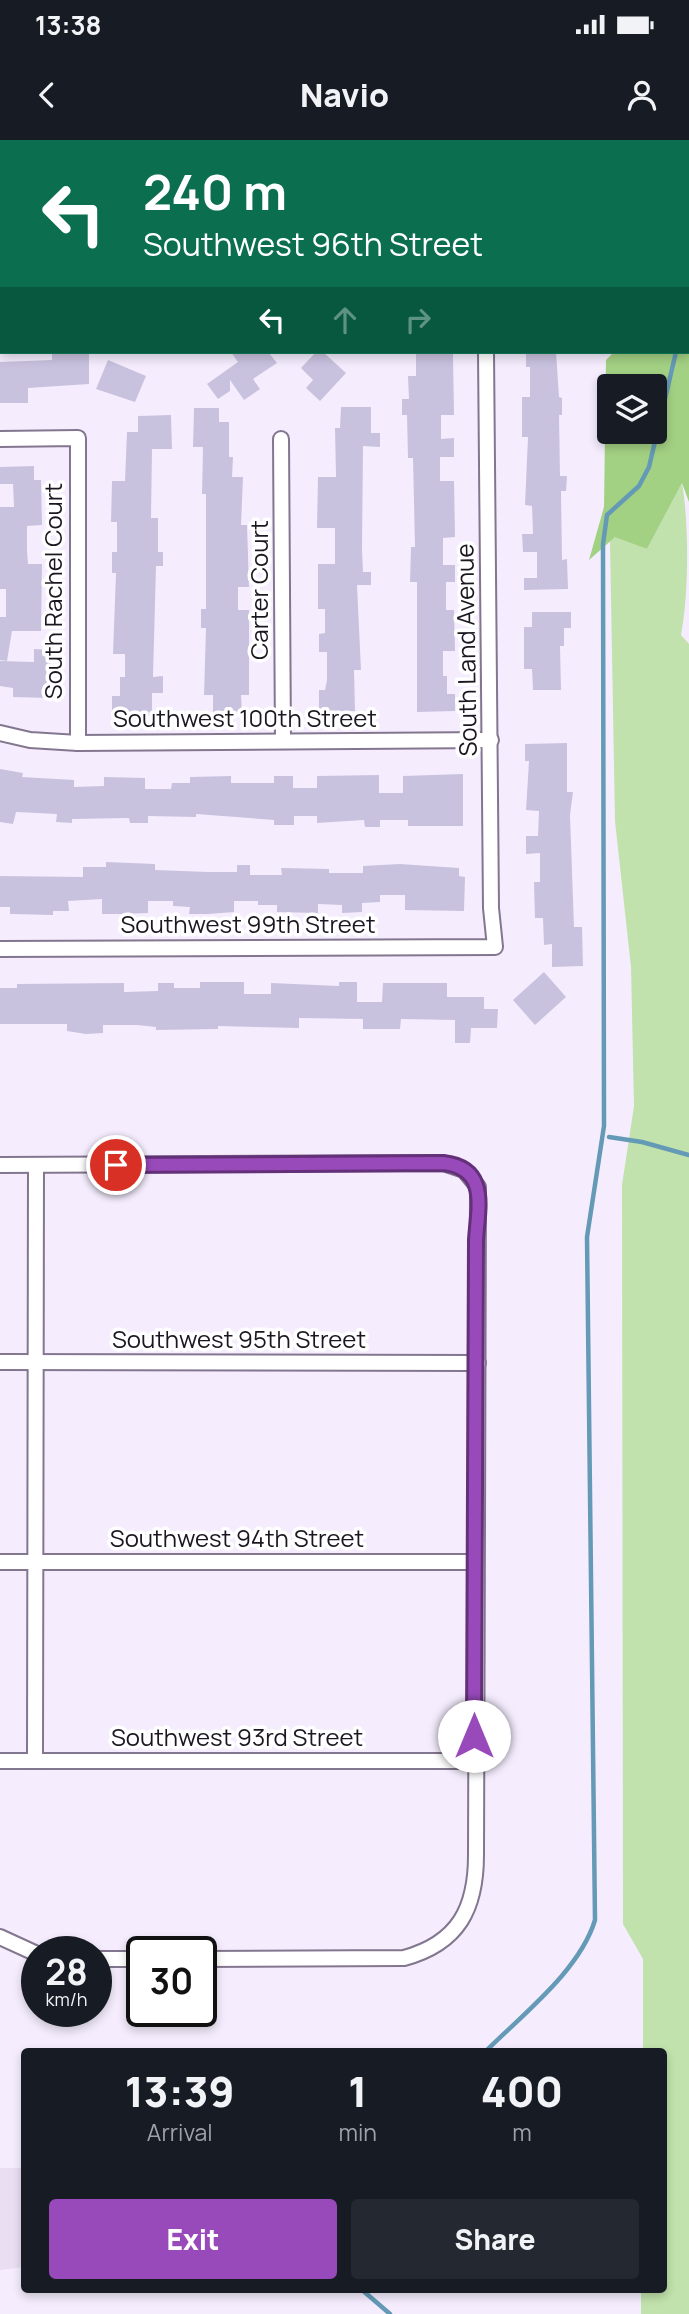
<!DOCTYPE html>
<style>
:root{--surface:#171b24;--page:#242831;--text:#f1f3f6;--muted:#9ea1a6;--accent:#994aba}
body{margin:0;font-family:Manrope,sans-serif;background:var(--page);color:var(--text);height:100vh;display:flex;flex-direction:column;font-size:26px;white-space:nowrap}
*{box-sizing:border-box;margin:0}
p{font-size:23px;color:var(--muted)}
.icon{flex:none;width:38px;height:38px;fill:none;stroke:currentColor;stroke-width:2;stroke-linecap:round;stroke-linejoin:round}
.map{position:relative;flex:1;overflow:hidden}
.side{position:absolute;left:21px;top:1908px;width:646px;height:245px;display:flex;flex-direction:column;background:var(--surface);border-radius:7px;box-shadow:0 4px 10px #0003}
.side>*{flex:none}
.banner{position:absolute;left:0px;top:0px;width:690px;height:214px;box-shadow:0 4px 10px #0003;background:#0b6e4f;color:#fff;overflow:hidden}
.controls{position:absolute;left:597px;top:234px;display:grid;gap:14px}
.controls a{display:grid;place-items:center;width:70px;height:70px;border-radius:7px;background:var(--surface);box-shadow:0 4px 10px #0003;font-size:35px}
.speed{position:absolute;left:21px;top:1796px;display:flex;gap:14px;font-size:35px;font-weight:700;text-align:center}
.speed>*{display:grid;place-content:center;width:91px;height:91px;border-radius:50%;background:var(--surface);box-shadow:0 4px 10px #0003;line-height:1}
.speed small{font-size:18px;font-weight:400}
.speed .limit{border:4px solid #111;border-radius:10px;background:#fff;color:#111}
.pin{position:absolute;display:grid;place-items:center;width:60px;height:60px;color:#fff;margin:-30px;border:4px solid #fff;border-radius:50%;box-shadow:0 2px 7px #0007}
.me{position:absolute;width:77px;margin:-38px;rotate:0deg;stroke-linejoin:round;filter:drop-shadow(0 0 5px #0008)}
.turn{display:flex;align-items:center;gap:24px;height:147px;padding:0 28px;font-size:32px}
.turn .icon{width:91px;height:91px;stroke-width:2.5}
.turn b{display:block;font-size:49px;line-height:60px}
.lanes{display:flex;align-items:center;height:66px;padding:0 28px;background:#0003;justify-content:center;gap:35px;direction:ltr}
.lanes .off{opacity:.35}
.eta{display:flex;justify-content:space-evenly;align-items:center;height:119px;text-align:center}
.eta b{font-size:42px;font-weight:800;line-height:49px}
.cta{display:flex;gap:14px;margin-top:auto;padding:14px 28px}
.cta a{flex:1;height:80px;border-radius:7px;background:var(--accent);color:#fff;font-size:28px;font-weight:800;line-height:80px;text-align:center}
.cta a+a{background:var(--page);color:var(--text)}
.status{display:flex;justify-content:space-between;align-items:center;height:49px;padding:0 35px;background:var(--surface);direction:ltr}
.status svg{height:19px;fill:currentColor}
header{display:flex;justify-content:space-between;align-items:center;height:91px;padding:0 28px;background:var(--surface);font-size:32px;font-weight:800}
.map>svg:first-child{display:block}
.medical{fill:#e9def2}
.green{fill:#c1e2ac}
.forest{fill:#a3d183;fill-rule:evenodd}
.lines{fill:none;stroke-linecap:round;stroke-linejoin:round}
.stream{stroke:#649ab6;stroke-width:4.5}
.building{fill:#c9c2df}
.minor-casing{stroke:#83768f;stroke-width:18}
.minor{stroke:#fff;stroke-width:14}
.route-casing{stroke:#633079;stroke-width:18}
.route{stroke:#994aba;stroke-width:12}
.labels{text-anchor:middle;stroke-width:7;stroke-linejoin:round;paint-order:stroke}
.street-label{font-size:24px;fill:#1b1620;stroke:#fff}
</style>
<div class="status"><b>13:38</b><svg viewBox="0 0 49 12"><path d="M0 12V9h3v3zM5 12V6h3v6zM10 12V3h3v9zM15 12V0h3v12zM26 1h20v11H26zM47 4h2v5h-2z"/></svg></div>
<header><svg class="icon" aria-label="back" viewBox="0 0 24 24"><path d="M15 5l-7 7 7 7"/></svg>Navio<svg class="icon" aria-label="person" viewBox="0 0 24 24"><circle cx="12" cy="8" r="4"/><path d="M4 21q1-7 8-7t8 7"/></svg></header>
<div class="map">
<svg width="689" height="2174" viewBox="0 0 689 2174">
<rect width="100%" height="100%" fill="#f5edfe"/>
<path class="medical" d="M0,2028h24v99l-24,3z"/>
<path class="green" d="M682,343c7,40 7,111 -1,152l8,9v1670h-48v-25h22v-238h-20v-92l-20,-35 -1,-739 12,-79 -3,-139 -16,-146 -5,-280 6,-5 31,13z"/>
<path class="forest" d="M689,79v283l-7,-19 -35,66 -32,-12 -26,23 15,-53 2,-147 8,-8h74zM609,247h45v45h-45z"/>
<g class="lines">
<g class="stream">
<path d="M688,159l1,-7"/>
<path d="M609,997l33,5 47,13"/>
<path d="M486,1911c37,-37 94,-81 109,-131l-8,-683 17,-111 -1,-582 4,-29 32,-29 10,-19 27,-115"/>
<path d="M361,2149l29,25"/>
</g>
</g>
<g class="building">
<path d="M52,212h37v32l-61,4v15h-28v-41l52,-2z"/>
<path d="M231,212h37l9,11 -24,16 7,10 -16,11 -14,-20v11l-12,8 -11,-15 31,-22z"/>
<path d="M316,212h7l23,21 -26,28 -14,-13 7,-8 -12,-12z"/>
<path d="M416,212l37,1 1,62h-13v24l13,-1v19h-14v24h14l1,56 -12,1v27h12v17h-9v28h8l1,41h-12v25h4v18h8v17l-38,1v-130h-7l1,-35h4l-2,-89h-5l-1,-43h-5v-16h7l-1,-23h8z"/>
<path d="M526,212h30l3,45 3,1v17h-3l1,61h7l-1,15h-5l1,69 5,-1 1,30 -44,1v-12h13v-26h-14l-1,-18h11l-1,-28 -7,-1 3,-68h-6v-40h8v-30h-4z"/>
<path d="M108,220l38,16 -11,26 -39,-13z"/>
<path d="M341,267h30v26h9v14l-17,-1 -1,103 1,23h8v13h-14l4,85h-7l1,41 -36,1v-22h6l2,-10v-28h-8v-18l6,-1v-24h-7v-45h17v-36h-18l1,-51h18l-1,-49h5z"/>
<path d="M194,268h25v14h10v35h4l-1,20h11l-2,48h6l2,62h-11v23h11v85h-8l1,19h-29v-19h-9l2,-67h-5v-19h5v-115h-4l1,-47h-10z"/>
<path d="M171,275l1,34h-20l-1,69h7v34h5v14h-7l-3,111 10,-1v17h-11v23h-40v-20h8v-19h5v-23h-12l3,-81h-4v-21h5v-30h-6l1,-41h13l2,-49h11v-16z"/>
<path d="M34,326v14h7l1,45 -15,1v24l1,14h14l-1,67h-29l-5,30 -7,-1v-43h6v-28h-6v-82h14l-1,-23h-13v-17z"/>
<path d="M532,472h39v16h-7v18h-4l1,44h-28l-1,-21h-8v-42h8z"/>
<path d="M34,509l17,1 -2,48 -36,-1v-9l-13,-2v-25l34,1z"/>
<path d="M567,603v49h6l-3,23 4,112h8l1,39 -31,1v-23l-8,1 -1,-27h-8l-1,-36h6v-29l-14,1v-18h12l1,-25 -13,-1 3,-49h-4v-17z"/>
<path d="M0,629l23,4 -1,4 52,3v7l30,-1v-9l41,1v11h26l1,-6h18v-6l41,-1v7h43v-7h19v12h24v-12l62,-1v18h24v-17l60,-2v52h-55v-6h-28v7h-15l-1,-7 -47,3v-7h-23v9h-20v-5l-78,-6v3l-48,-1v7h-18l-1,-5 -57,1v4l-16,-1 1,-8 -41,-2 -3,12 -13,-2z"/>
<path d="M106,722l49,2v6l53,2h29v-7h13v10h32l-1,-7 48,1v4h34v-7l37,-2 59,4v8l6,1 -1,34 -59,-1v-15h-25v7l-18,1v9l-20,1v-8l-24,-1v9l-41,-1v-7h-19v-4h-24v11l-26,2h-19l1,-7 -17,-1v-5h-25v12l-28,1h-18v-15l-34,2 1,10h-16v4l-43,-1v-7h-10v-31l83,1v-10h23z"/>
<path d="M544,832l22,25 -31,28 -22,-25z"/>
<path d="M200,842h44v12h27v-11l68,3v-4h18v20h25l1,-19h64v14h37v12h14l-1,19h-26l-1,15h-15v-23l-54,-1 -1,10h-37v-10l-64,-1v10l-81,-2v3l-62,1v-3l-19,-2h-34v8l-17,1 -19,-3v-7h-67v-36h17v-4l107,-1v9l34,-1v-8h16v5h26z"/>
</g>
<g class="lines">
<defs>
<g id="minor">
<path d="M170,0v2"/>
<path d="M0,93h2"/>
<path d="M0,299l78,-1v305"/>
<path d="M281,299l2,302"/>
<path d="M0,593l30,7 48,3 413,-3"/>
<path d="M0,809l495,-2 -4,-39 -5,-556"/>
<path d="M0,1025l443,-2 21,7 14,17 -2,668c0,53 -17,88 -72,103l-203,1"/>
<path d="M0,1222l478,1"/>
<path d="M0,1422h475"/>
<path d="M0,1621h474"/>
<path d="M35,1621l1,-596"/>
<path d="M0,1797l37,17"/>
<path d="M96,1819h46"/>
</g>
</defs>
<use href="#minor" class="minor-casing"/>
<use href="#minor" class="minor"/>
</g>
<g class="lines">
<defs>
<path id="route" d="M116,1025l327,-2c46,5 35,44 33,77l-2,496"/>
</defs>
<use href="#route" class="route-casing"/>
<use href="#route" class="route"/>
</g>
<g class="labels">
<g class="street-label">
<text transform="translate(260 450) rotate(-90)" y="8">Carter Court</text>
<text transform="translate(54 451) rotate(-90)" y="8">South Rachel Court</text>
<text transform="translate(467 510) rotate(-91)" y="8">South Land Avenue</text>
<text x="245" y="587">Southwest 100th Street</text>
<text x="248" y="793">Southwest 99th Street</text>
<text x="239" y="1208">Southwest 95th Street</text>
<text x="237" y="1407">Southwest 94th Street</text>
<text x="237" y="1606">Southwest 93rd Street</text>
</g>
</g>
</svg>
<div class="controls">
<a><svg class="icon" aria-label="layers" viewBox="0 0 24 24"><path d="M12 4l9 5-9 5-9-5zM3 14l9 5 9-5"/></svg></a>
</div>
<div class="speed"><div>28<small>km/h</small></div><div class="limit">30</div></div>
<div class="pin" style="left:116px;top:1025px;background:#d93025"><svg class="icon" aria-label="arrive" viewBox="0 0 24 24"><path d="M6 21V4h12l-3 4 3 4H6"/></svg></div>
<svg class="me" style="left:474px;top:1596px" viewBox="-20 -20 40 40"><circle r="19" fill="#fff"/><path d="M0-13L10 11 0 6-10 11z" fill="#994aba"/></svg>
<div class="banner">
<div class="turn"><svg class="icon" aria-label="left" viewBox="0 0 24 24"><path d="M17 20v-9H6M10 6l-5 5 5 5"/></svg><div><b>240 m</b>Southwest 96th Street</div></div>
<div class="lanes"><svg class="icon" aria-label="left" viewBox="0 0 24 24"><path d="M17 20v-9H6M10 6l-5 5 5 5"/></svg><svg class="icon off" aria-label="ahead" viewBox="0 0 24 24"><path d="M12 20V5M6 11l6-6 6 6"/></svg><svg class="icon off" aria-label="right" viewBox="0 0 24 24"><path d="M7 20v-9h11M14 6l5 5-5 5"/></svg></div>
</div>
<section class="side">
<div class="eta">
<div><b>13:39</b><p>Arrival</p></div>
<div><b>1</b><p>min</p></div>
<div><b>400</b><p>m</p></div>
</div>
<div class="cta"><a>Exit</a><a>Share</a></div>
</section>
</div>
